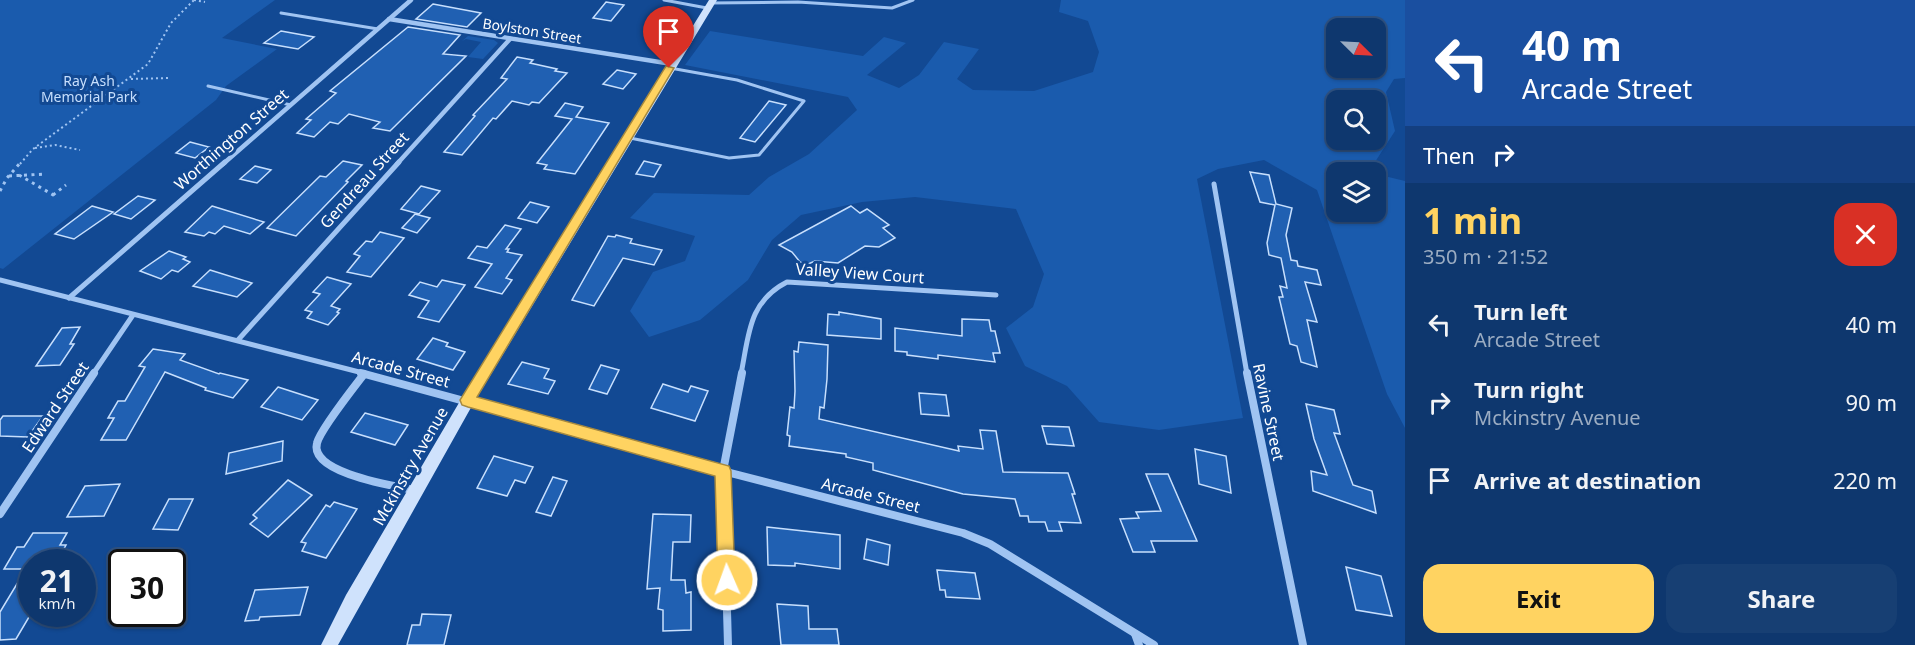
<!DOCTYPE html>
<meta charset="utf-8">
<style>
:root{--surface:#0e376e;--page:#173f73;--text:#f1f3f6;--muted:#9bacc2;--line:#2e5181;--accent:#ffd361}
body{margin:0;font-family:"Noto Sans",sans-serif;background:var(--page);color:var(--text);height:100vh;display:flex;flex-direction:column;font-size:22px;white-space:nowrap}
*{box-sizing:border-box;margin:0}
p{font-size:20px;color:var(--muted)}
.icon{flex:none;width:33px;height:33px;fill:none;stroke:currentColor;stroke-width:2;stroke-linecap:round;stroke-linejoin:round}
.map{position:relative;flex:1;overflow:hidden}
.drawer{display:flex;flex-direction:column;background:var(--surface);width:510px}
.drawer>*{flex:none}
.hud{background:#1a4fa0;color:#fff;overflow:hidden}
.needle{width:39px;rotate:114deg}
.tools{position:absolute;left:1326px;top:18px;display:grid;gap:12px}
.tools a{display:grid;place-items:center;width:60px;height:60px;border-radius:12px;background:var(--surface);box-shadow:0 2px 4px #0004,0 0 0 2px var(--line);font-size:30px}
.speed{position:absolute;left:18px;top:549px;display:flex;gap:12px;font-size:30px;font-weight:700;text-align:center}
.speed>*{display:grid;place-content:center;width:78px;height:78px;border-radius:50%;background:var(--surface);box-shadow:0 2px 4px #0004,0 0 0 2px var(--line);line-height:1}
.speed small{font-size:15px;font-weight:400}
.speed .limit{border:3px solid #111;border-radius:9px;background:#fff;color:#111}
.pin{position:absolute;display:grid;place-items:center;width:51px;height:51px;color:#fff;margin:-62px -26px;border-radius:50% 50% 50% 0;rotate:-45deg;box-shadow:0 0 6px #0007}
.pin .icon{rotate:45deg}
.me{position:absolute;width:66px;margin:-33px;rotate:358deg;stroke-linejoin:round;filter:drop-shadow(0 0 4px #0008)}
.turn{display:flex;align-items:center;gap:21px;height:126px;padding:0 18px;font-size:27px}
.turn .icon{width:78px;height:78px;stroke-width:2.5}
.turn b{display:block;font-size:42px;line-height:51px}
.then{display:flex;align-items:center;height:57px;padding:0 18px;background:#0003;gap:12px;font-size:22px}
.round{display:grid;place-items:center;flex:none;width:63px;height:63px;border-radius:18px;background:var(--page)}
.headline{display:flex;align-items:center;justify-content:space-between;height:102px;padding:0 18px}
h1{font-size:36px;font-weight:700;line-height:45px;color:var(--accent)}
.action{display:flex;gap:12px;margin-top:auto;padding:12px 18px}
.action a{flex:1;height:69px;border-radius:18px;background:var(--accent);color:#111;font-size:24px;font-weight:700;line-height:69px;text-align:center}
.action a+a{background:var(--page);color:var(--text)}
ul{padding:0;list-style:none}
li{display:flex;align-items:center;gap:18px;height:78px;padding:0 18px}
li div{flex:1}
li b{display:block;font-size:22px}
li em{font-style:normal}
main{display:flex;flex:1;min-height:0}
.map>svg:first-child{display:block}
.green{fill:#1a5bad;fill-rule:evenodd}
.building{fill:#2060b2;stroke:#c7dffd;stroke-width:1.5}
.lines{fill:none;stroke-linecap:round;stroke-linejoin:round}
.path-far1{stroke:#a0c4f2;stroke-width:2;stroke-dasharray:2 3;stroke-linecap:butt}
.path{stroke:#a0c4f2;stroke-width:3;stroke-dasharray:3 4.5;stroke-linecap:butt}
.lane{stroke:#a0c4f2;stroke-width:3}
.street-far2{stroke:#a0c4f2;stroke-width:4.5}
.street-far1{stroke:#a0c4f2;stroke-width:5}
.street{stroke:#a0c4f2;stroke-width:8}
.secondary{fill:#cfe2fc;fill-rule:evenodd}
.route{fill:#ffd361;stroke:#a6893f;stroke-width:1.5}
.labels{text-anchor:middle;stroke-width:6;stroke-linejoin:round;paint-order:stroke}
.far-street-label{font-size:14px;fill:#fff;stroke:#124993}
.far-park-label{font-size:14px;fill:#c7dffd;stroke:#124993}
.street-label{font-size:16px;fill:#fff;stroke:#124993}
</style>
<main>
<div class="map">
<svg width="1405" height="645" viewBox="0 0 1405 645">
<rect width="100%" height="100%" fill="#124993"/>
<g class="green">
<path d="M0,0h275l-53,38 55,11 -51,37 -10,14 -213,169 -3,-1z"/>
<path d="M1061,0h344v78l-11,1 -8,13 9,39 -20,31 -3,10h-36v40h40v-38l29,7v247l-18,-34 -70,-204 -53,-30 -46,9 -21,10 46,239 -84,12 -60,-8 -32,-36 -42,-20 -19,-38 27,-21 11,-33 -28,-65 -101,-12 -53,5 -61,13 -29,25 -24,40 -48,40 -51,17 -19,-26 23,-39 32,-11 10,-25 -65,-18 24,-25 95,2 20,-18 40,-23 48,-44 -9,-13 -163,-32 25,-34 153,25 21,-19 22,6 -39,32 32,13 20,-13 25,-33 35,7 -22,30 16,11 61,1 59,-19 6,-20 -11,-31 -29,-9zM1336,28h40v40h-40zM1336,100h40v40h-40z"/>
<path d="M468,36l26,4 4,3 -15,16 -15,-2 13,-15 -15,-3 -4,2z"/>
</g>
<g class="building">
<path d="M606,2l18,3 -13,16 -18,-3z"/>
<path d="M433,4l48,9 -14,14 -51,-8z"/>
<path d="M408,27l52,8 -17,19 23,2 -76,75 -17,-3 7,-6 -31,-8 -11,10 -8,-2 -16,15 -17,-4 14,-13 -5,-1 30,-26 -6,-2z"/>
<path d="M281,31l33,6 -16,12 -34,-6z"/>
<path d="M517,57l16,3 -3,3 27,6 -2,2 12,2 -28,30 -7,-1 -3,3 -17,-4 -16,18 -3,-1 -31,37 -18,-3 31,-36 -2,-1 34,-36 -6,-1z"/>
<path d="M617,70l19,4 -13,15 -20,-5z"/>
<path d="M769,101l17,4 -31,37 -15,-4z"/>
<path d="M565,103l18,4 -7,10 33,6 -34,51 -31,-5 3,-4 -10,-2 35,-44 -17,-3z"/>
<path d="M190,142l19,5 -14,11 -19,-5z"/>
<path d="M343,161l19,4 -16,16 2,1 -52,54 -29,-8 53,-52 6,1z"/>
<path d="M644,161l17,4 -7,12 -18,-3z"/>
<path d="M255,166l16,4 -14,13 -17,-4z"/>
<path d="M1250,172l19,3 7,29 16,4 -6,27 5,25 6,1 1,5 19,4 4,15 -16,-3 12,40 -10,-2 10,47 -16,-5 -4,-16 -7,-2 -11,-47h4l-3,-11 7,2 -6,-30 -12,-3 -2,-12 8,-38 -15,-3z"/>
<path d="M421,186l19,5 -21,23 -18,-5z"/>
<path d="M138,196l17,4 -24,19 -17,-5z"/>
<path d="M530,202l19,5 -12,16 -19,-5z"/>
<path d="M92,206l21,6 -39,27 -19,-5z"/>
<path d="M212,206l52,16 -14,12 -26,-8 -9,8 -6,-2 -5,4 -19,-4z"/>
<path d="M851,206l9,7 7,-4 22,16 -6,3 12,10 -16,9 -14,-1 -27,17 -23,-2 -9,4 -6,-3 -8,-10 -13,-7z"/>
<path d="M415,214l15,4 -13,15 -15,-5z"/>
<path d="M505,225l16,4 -15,20h3l-2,3 15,3 -16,23 6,2 -10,14 -27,-7 17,-23 -24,-6 9,-12 10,2z"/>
<path d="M380,232l24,6 -33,39 -24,-5 13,-16 -6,-2 12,-13 6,1z"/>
<path d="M616,235l16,4 -2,4 32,7 -8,15 -31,-7 -29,48 -22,-6 36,-64 7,1z"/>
<path d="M169,251l17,6 -3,2 7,3 -12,10 -6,-2 -11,9 -21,-8z"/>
<path d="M210,270l42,13 -15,14 -44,-11z"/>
<path d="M327,277l24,7 -20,22 9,3 -3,3 2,1 -11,12 -21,-7 5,-6 -7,-2 15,-16 -7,-2z"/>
<path d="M442,280l23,5 -26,37 -21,-5 11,-16 -20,-6 11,-13 17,5z"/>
<path d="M839,312l42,7v20l-54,-4 1,-21 11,1z"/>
<path d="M962,319l27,1 2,11h4l5,22h-7l2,9 -57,-7v4l-31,-4v-3l-12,-1v-23l67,8z"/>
<path d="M80,327l-10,17h4l-14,21 -24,1 26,-38z"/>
<path d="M433,338l15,5 -2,3 19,6 -12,18 -36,-11z"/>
<path d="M799,342l29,3 -1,34 -3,29 -4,-1 -1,12 140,32 -1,-5 25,3 -3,-19 16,1 7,41 65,1 7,21h-3l9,29 -22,-1 3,9h-14l-3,-9h-16l-1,-6h-8l-5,-17 -52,-5 -90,-24v-7l-27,-6v-3l-57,-8 1,-10 -3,-1 3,-28 4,1 1,-17 -1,-40 4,1z"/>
<path d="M153,349l32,5 -5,6 39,14 1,-1 28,7 -15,18 -28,-8 1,-2 -41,-16 -39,68h-25l13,-22h-6l10,-17h7l20,-34 -6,-1z"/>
<path d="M522,362l27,7 -5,9 11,3 -7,13 -40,-10z"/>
<path d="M601,365l18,5 -12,24 -18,-5z"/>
<path d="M663,384l25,8 3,-6 17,5 -13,30 -44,-13z"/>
<path d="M278,387l40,13 -16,20 -41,-13z"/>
<path d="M919,393l27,2 3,21 -28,-2z"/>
<path d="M1306,404l28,6 6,24 -6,-1 19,52 19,6 4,22 -63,-22 -2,-20 16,4 -13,-36z"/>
<path d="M365,413l43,12 -13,20 -44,-13z"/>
<path d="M3,416h40l-15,21 -28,-1v-16z"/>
<path d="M1042,426l27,1 5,19 -27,-2z"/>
<path d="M283,441l-1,20 -56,13 3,-21z"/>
<path d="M1195,449l31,7 5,37 -32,-9z"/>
<path d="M494,456l39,11 -8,16 -10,-3 -8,16 -30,-8z"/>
<path d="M1146,474h22l29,67h-46l4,11h-22l-13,-33 19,-1 -3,-6 25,-1z"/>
<path d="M553,477l14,4 -16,35 -15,-4z"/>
<path d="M288,480l24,15 -44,42 -18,-13 7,-6 -4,-3z"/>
<path d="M120,484l-16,32 -37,1 18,-31z"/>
<path d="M169,499h24l-15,31 -25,-1z"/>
<path d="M334,502l23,7 -31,49 -24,-7 4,-8 -5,-1 25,-37 4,2z"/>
<path d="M653,514l38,1 -1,27h-17l-2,38h14l1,13 5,-1v38l-28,1v-21l-5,-1 2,-21 -13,1z"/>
<path d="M767,527l73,8v34l-45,-6v3l-27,-1z"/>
<path d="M33,533h34l-7,12h6l-9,16h-25v51l-16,27 -16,1v-28l26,-43h-22l13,-22h7z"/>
<path d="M867,539l23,6 -2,20 -24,-6z"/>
<path d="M1346,567l35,9 11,40 -36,-6z"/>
<path d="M937,570l38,3 5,26 -34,-2 -1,-7h-5z"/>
<path d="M308,587l-8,28 -40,2 -1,3 -14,1 10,-31z"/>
<path d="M777,604l31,2 1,23h28l2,16h-58z"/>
<path d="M422,614l29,1 -7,30h-37l5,-20h8z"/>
</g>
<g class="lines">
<g class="path-far1">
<path d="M194,0l11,2"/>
<path d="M131,79l39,-1"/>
<path d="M35,148l20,-3 25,5"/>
<path d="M20,164l13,-15 115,-85 23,-41 23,-23"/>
</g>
<g class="path">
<path d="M19,175l36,21"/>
<path d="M9,176l37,-2"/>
<path d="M0,191l7,-13 14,-16"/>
<path d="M53,195l13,-10"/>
</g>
<g class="lane">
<path d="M664,0l43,8"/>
<path d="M710,3l88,-1 94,6 21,-8"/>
<path d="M281,13l97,16"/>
<path d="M208,86l83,19"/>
<path d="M630,138l99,20 30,-3 45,-54 -67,-21 -67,-12"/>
</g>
<g class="street-far2">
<path d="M389,19l283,45"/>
<path d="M223,164l188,-164"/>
<path d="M397,164l113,-125"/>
</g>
<g class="street-far1">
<path d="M1214,184l33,190"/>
<path d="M0,280l367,94"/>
<path d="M69,298l156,-136"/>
<path d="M238,340l161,-178"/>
<path d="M93,374l40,-59"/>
<path d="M741,374c8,-39 7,-72 46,-92l209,13"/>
</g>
<g class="street">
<path d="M361,373l350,95 252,65 27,11 164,101"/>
<path d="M1247,373l56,272"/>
<path d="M364,374c-10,13 -44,56 -47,69 -8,30 77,43 97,47"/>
<path d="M0,514l94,-141"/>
<path d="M1135,634l4,11"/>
<path d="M728,645l-5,-174 19,-98"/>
</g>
<path class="secondary" d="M709,0h8l-244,404 -135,241h-17l25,-50 117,-199z"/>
</g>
<path class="route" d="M666,66l8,2 -197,329 252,69 2,5 4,109 -2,6 -6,2 -7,-2 -2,-6 -3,-104 -247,-69 -6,-2 -2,-5z"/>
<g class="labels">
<g class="far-street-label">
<text transform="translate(532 31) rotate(9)" y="5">Boylston Street</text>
</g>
<g class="far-park-label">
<text x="89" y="86">Ray Ash<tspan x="89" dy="16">Memorial Park</tspan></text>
</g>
<g class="street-label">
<text transform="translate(231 139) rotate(-41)" y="6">Worthington Street</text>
<text transform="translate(364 180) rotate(-48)" y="6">Gendreau Street</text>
<text transform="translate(860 273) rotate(4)" y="6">Valley View Court</text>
<text transform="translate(401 369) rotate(15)" y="6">Arcade Street</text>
<text transform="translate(55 407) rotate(-56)" y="6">Edward Street</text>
<text transform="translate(1269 412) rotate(78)" y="6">Ravine Street</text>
<text transform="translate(410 466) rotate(-60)" y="6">Mckinstry Avenue</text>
<text transform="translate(871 495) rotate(14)" y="6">Arcade Street</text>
</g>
</g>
</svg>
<div class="tools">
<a><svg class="needle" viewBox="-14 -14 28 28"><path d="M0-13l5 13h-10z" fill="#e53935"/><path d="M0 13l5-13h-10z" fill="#9bacc2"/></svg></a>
<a><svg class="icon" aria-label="search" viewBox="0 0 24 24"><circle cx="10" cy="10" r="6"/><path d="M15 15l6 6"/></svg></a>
<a><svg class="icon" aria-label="layers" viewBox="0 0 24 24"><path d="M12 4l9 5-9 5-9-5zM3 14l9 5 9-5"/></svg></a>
</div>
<div class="speed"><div>21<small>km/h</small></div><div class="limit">30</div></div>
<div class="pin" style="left:669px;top:68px;background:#d93025"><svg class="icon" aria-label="arrive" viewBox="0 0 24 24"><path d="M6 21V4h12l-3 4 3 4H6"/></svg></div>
<svg class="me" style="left:727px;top:580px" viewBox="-20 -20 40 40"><circle r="17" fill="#ffd361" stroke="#fff" stroke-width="3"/><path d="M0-11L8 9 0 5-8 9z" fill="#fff"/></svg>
</div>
<section class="drawer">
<div class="hud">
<div class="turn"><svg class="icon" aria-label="left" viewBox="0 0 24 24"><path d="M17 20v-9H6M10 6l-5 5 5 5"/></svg><div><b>40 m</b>Arcade Street</div></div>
<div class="then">Then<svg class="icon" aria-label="right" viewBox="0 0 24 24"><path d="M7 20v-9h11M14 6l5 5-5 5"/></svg></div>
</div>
<div class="headline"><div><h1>1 min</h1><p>350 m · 21:52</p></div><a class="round" style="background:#d93025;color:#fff"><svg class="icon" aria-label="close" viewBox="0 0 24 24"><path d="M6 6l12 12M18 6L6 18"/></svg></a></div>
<ul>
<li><svg class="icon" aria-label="left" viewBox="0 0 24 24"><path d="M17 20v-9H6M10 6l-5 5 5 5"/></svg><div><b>Turn left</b><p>Arcade Street</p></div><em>40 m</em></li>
<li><svg class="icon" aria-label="right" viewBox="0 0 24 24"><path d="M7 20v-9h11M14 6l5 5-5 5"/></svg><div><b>Turn right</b><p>Mckinstry Avenue</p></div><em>90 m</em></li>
<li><svg class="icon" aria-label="arrive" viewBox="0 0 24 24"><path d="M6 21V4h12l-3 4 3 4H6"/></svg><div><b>Arrive at destination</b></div><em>220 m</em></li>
</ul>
<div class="action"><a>Exit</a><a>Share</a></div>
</section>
</main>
